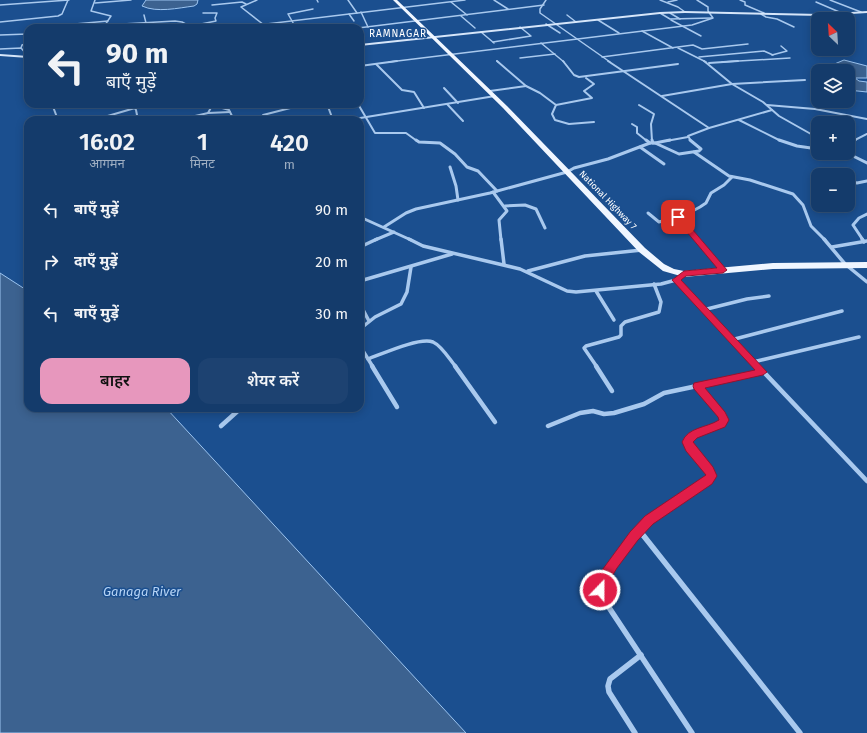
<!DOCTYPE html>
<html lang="hi">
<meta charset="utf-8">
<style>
:root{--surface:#143b6b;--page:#1d4271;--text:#f1f3f6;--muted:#9dadc1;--line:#33557e;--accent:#e797bd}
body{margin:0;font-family:"Fira Sans","Noto Sans Devanagari",sans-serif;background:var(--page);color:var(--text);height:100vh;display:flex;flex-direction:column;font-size:15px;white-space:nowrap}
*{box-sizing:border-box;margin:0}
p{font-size:13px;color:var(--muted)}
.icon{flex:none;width:22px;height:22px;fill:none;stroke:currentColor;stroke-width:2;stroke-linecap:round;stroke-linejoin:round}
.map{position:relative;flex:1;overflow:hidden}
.drawer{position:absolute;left:24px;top:116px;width:340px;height:296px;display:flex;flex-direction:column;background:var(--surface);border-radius:12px;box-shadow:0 2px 10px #0003,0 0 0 1px var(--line)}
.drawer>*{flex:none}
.top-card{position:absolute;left:24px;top:24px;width:340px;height:84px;border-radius:12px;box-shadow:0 2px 10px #0003,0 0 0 1px var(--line);background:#143b6b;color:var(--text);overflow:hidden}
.needle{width:26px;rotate:335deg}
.buttons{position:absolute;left:811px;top:12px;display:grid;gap:8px}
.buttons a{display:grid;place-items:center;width:44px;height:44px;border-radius:8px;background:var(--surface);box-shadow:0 2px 10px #0003,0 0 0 1px var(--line);font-size:20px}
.pin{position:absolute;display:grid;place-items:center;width:34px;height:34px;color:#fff;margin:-17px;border-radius:8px;box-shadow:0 2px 6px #0006}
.me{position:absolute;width:44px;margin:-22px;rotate:22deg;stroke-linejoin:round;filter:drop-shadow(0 0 3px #0008)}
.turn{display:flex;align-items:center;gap:14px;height:84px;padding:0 16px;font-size:18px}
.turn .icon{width:52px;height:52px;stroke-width:2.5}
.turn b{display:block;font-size:28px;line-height:34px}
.eta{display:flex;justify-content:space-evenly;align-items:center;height:68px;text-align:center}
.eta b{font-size:24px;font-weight:600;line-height:28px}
.cta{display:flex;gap:8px;margin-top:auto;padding:8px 16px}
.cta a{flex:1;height:46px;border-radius:12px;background:var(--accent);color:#111;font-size:16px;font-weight:600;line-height:46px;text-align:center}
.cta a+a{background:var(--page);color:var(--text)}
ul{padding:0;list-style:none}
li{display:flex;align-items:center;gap:12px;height:52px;padding:0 16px}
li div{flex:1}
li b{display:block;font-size:15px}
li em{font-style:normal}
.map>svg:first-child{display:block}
.water{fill:#3c6290;stroke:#9cc4f0}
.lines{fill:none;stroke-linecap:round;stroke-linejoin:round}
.minor-far5{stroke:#a9c9ee;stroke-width:1.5}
.minor-far4{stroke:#a9c9ee;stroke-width:2}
.minor-far3{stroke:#a9c9ee;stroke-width:3}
.minor-far2{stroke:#a9c9ee;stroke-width:3.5}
.minor-far1{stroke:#a9c9ee;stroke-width:4.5}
.minor{stroke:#a9c9ee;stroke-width:5.5}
.secondary{fill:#d6e6fa;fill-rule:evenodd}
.primary{fill:#f0f6ff;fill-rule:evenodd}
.route{fill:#e11d48;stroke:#92132f}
.labels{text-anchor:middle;stroke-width:3;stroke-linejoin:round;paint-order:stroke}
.far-street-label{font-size:9px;fill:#fff;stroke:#1b4f8f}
.far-quarter-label{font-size:10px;letter-spacing:1px;fill:#fff;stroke:#1b4f8f}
.near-water-label{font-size:13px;font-style:italic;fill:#b5d3f5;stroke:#1b4f8f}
</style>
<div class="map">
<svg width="867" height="733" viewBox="0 0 867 733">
<rect width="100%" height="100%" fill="#1b4f8f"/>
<g class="water">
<path d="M146,0h52l-1,4 -3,2c-16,2 -37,7 -52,0z"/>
<path d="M844,60l23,6v12h-12l4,3 8,1v10l-19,-2v-19l-28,-1v-4l12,-1z"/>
<path d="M0,273l28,18v117h138l300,325h-466z"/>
</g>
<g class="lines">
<g class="minor-far5">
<path d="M95,0l-4,11 20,5 -8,12"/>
<path d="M257,0l-16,7 23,18"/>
<path d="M317,0l1,2"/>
<path d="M348,0l9,13"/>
<path d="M494,0l14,9"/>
<path d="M546,0l-6,9v4l70,49"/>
<path d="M660,0l18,7 7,5"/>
<path d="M740,0l5,2v3l19,8"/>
<path d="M830,0l31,12"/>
<path d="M451,2l16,13"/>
<path d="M668,2l9,-2"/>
<path d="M816,2l28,12"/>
<path d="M95,3l36,-3"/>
<path d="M0,5l69,-5"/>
<path d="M212,5l30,-3 4,2"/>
<path d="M361,12l7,15"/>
<path d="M660,13l10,6 42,-1"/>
<path d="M670,13l10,6"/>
<path d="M349,14l5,7"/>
<path d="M761,14l5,3 11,2 17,8"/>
<path d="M144,15l2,8"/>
<path d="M567,15l9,7"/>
<path d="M461,16l14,12"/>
<path d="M598,20l21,13"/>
<path d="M671,20l30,16"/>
<path d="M0,22l58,-6 4,-2 6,-14"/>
<path d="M546,24l14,9"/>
<path d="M64,25l44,-4"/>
<path d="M105,25l70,-4 7,1 11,6"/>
<path d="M191,26l25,-5 -1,-3 2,-5h-14"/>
<path d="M39,28l23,-3h2l1,3"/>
<path d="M234,28l231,-28"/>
<path d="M296,28l-8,-14 25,-5"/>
<path d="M358,28l186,-23"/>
<path d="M642,31l31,17"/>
<path d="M481,32l13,11"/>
<path d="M0,35l28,-1"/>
<path d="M493,42l38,-6 -11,-9"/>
<path d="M541,43l23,19"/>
<path d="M21,48l1,-3 6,-2"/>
<path d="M678,48l28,14"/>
<path d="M0,49l21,-1 7,8"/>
<path d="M772,55l15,-4 -6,-5"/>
<path d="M602,57l91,-12 9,4 46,-5"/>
<path d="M699,57l65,-6 9,4"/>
<path d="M520,58l35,-4"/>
<path d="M497,61l1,1"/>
<path d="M389,62l303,-37 21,-7 -5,-7v-4l-11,-7"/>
<path d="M722,62l68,-4"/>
</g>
<g class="minor-far4">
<path d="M497,61l29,25 14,7 16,12 -4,9 3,6 14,4 25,-2"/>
<path d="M563,61l11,14 5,2 99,-13"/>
<path d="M608,61l101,67"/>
<path d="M704,61l28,23 31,18 16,14 39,22"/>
<path d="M709,63l29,-2"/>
<path d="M376,64l26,26 12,2 10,16"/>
<path d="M360,66l37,-5"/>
<path d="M444,88l14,15"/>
<path d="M490,91l36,-5"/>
<path d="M662,96l70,-12 73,-4"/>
<path d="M52,104l6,16"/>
<path d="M132,104l4,6 2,10"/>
<path d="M327,104l6,16"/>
<path d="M358,104l17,29h31l11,8"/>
<path d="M447,104l16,17"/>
<path d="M212,105l17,5 5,10"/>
<path d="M556,105l36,-7 -8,-7 10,-7 -8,-6"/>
<path d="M639,105l15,9 -3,10 1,17"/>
<path d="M767,105l48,4 52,10"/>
<path d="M208,113l22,-1"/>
<path d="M94,120l41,-12"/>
<path d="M178,120l30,-7 5,-9"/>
<path d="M266,120l-3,-5 43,-11"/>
<path d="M348,120l147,-24"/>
<path d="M739,120l42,21"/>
<path d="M632,124l5,3v6l10,8"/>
<path d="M666,141l22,-4"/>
<path d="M691,141l-3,-5 21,-8 63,-18"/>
<path d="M853,141l14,-7"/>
</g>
<g class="minor-far3">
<path d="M416,140l3,2 21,1 15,11 12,13 11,4 19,20"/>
<path d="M646,140l4,3"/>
<path d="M652,140l1,3"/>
<path d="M779,140l18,6 21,3"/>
<path d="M655,143l15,-3"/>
<path d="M848,145l7,-5"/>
<path d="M640,147l24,17"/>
<path d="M694,152l35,24 21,4 43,14 10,11 8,21 14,14"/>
<path d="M847,153l20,10"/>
<path d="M450,167l6,19 2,14"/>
<path d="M820,174l4,1"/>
<path d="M848,181l9,2 10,-2"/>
<path d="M493,192l14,19 -8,9 2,20"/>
<path d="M505,206l20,-1 11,4 9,19"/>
<path d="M648,213l11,9 28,-8 13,-7 6,-4 5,-10 13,-8 8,-8"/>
<path d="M360,217l51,23"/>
<path d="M678,217l20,23"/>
<path d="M384,227l22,-14 10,-4 74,-16 77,-21 7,-4 34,-9 42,-16h5l24,11 20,-3 2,-2 -11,-9"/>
<path d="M375,240l19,-8"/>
<path d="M863,240l-10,-15 6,-7 8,-4"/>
</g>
<g class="minor-far2">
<path d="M409,239l14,7 97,23 47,22 9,1 85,-8 15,-4 8,-6"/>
<path d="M501,239l3,25"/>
<path d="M697,239l26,31"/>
<path d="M824,239l21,25 22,18"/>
<path d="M862,239l2,3"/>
<path d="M360,247l17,-8"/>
<path d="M832,247l35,-6"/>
<path d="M528,271l57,-15 57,-6"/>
<path d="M676,280l83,87"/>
<path d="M360,281l92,-27"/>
<path d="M596,291l18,29"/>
<path d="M360,304l9,17"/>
<path d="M703,310l44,-11 22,-3"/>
<path d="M360,329l15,-12 26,-13 6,-12 4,-25"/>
<path d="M731,340l111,-29"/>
<path d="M360,346l13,21"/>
<path d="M368,359c14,-5 51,-22 65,-17 9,4 17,18 23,25"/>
<path d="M753,362l106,-25"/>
<path d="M597,367l-13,-19 2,-2 33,-9 2,-2v-9l4,-4 34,-10 2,-10 -7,-18"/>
</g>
<g class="minor-far1">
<path d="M372,366l25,41"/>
<path d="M455,366l40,56"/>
<path d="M596,366l16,25"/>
<path d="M758,366l109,115"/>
<path d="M221,426l20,-18"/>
<path d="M548,426l32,-13 13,-2 11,3 10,-1 30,-9 20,-11 99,-21"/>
<path d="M641,528l21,-18 46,-29 3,-5 -5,-9 -19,-25 2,-4 8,-5 25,-9 2,-4 -2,-5 -25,-29"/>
</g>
<g class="minor">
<path d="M641,527c-12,14 -36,39 -40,57 -1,5 0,9 1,13l90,136"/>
<path d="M639,530l161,203"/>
<path d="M635,733l-26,-41 -1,-6 2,-7 31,-24"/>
</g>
<g class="secondary">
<path d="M685,11l135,3 47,-3v2l-47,3 -135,-3 -25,1 -300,32v-2l300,-32z"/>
<path d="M0,54l28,2v2l-28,-2z"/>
</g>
<path class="primary" d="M393,0h4l110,106 138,142 19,16 10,5 10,2 89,-8 94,-1v6l-94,1 -89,8 -21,-6 -24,-19 -136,-144z"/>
</g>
<path class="route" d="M678,215l3,1 46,54 -4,3 -37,3 -5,4 86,92 -4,3 -58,13 20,24 4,8 -4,7 -28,11 -4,4 20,25 4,9 -5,8 -59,40 -15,16 -21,28 -9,15 -3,12 -5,1 -4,-1 -2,-5 3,-13 33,-45 15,-16 61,-41 -20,-24 -4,-9c6,-15 24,-14 37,-22l-1,-3 -24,-28 -1,-3 1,-3 61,-13 -83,-90 12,-9 33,-3 -41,-49v-3z"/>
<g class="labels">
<g class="far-street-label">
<text transform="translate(608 200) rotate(46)" y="3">National Highway 7</text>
</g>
<g class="far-quarter-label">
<text x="398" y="37">RAMNAGAR</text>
</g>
<g class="near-water-label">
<text x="142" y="596">Ganaga River</text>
</g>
</g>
</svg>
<div class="buttons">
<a><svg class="needle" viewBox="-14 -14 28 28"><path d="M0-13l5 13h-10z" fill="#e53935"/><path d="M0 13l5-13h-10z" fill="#9dadc1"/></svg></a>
<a><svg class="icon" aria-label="layers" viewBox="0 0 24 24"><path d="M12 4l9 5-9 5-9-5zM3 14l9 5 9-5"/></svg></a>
<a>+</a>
<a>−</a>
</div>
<div class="pin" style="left:678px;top:217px;background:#d93025"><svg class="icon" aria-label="arrive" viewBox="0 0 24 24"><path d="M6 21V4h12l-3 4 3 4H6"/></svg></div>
<svg class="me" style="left:600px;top:590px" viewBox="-20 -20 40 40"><circle r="17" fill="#e11d48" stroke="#fff" stroke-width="3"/><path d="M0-11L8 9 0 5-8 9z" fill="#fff"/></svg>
<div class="top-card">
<div class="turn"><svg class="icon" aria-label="left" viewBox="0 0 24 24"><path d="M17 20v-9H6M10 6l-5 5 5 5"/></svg><div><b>90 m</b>बाएँ मुड़ें</div></div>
</div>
<section class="drawer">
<div class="eta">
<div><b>16:02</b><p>आगमन</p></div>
<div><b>1</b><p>मिनट</p></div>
<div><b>420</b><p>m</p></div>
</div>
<ul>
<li><svg class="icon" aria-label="left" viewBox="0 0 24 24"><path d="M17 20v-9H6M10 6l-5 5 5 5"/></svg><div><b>बाएँ मुड़ें</b></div><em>90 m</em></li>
<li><svg class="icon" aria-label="right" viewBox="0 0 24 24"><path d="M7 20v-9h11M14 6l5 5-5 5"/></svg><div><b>दाएँ मुड़ें</b></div><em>20 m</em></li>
<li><svg class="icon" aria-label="left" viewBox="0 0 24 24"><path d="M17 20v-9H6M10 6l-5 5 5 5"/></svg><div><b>बाएँ मुड़ें</b></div><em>30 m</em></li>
</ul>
<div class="cta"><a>बाहर</a><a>शेयर करें</a></div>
</section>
</div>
